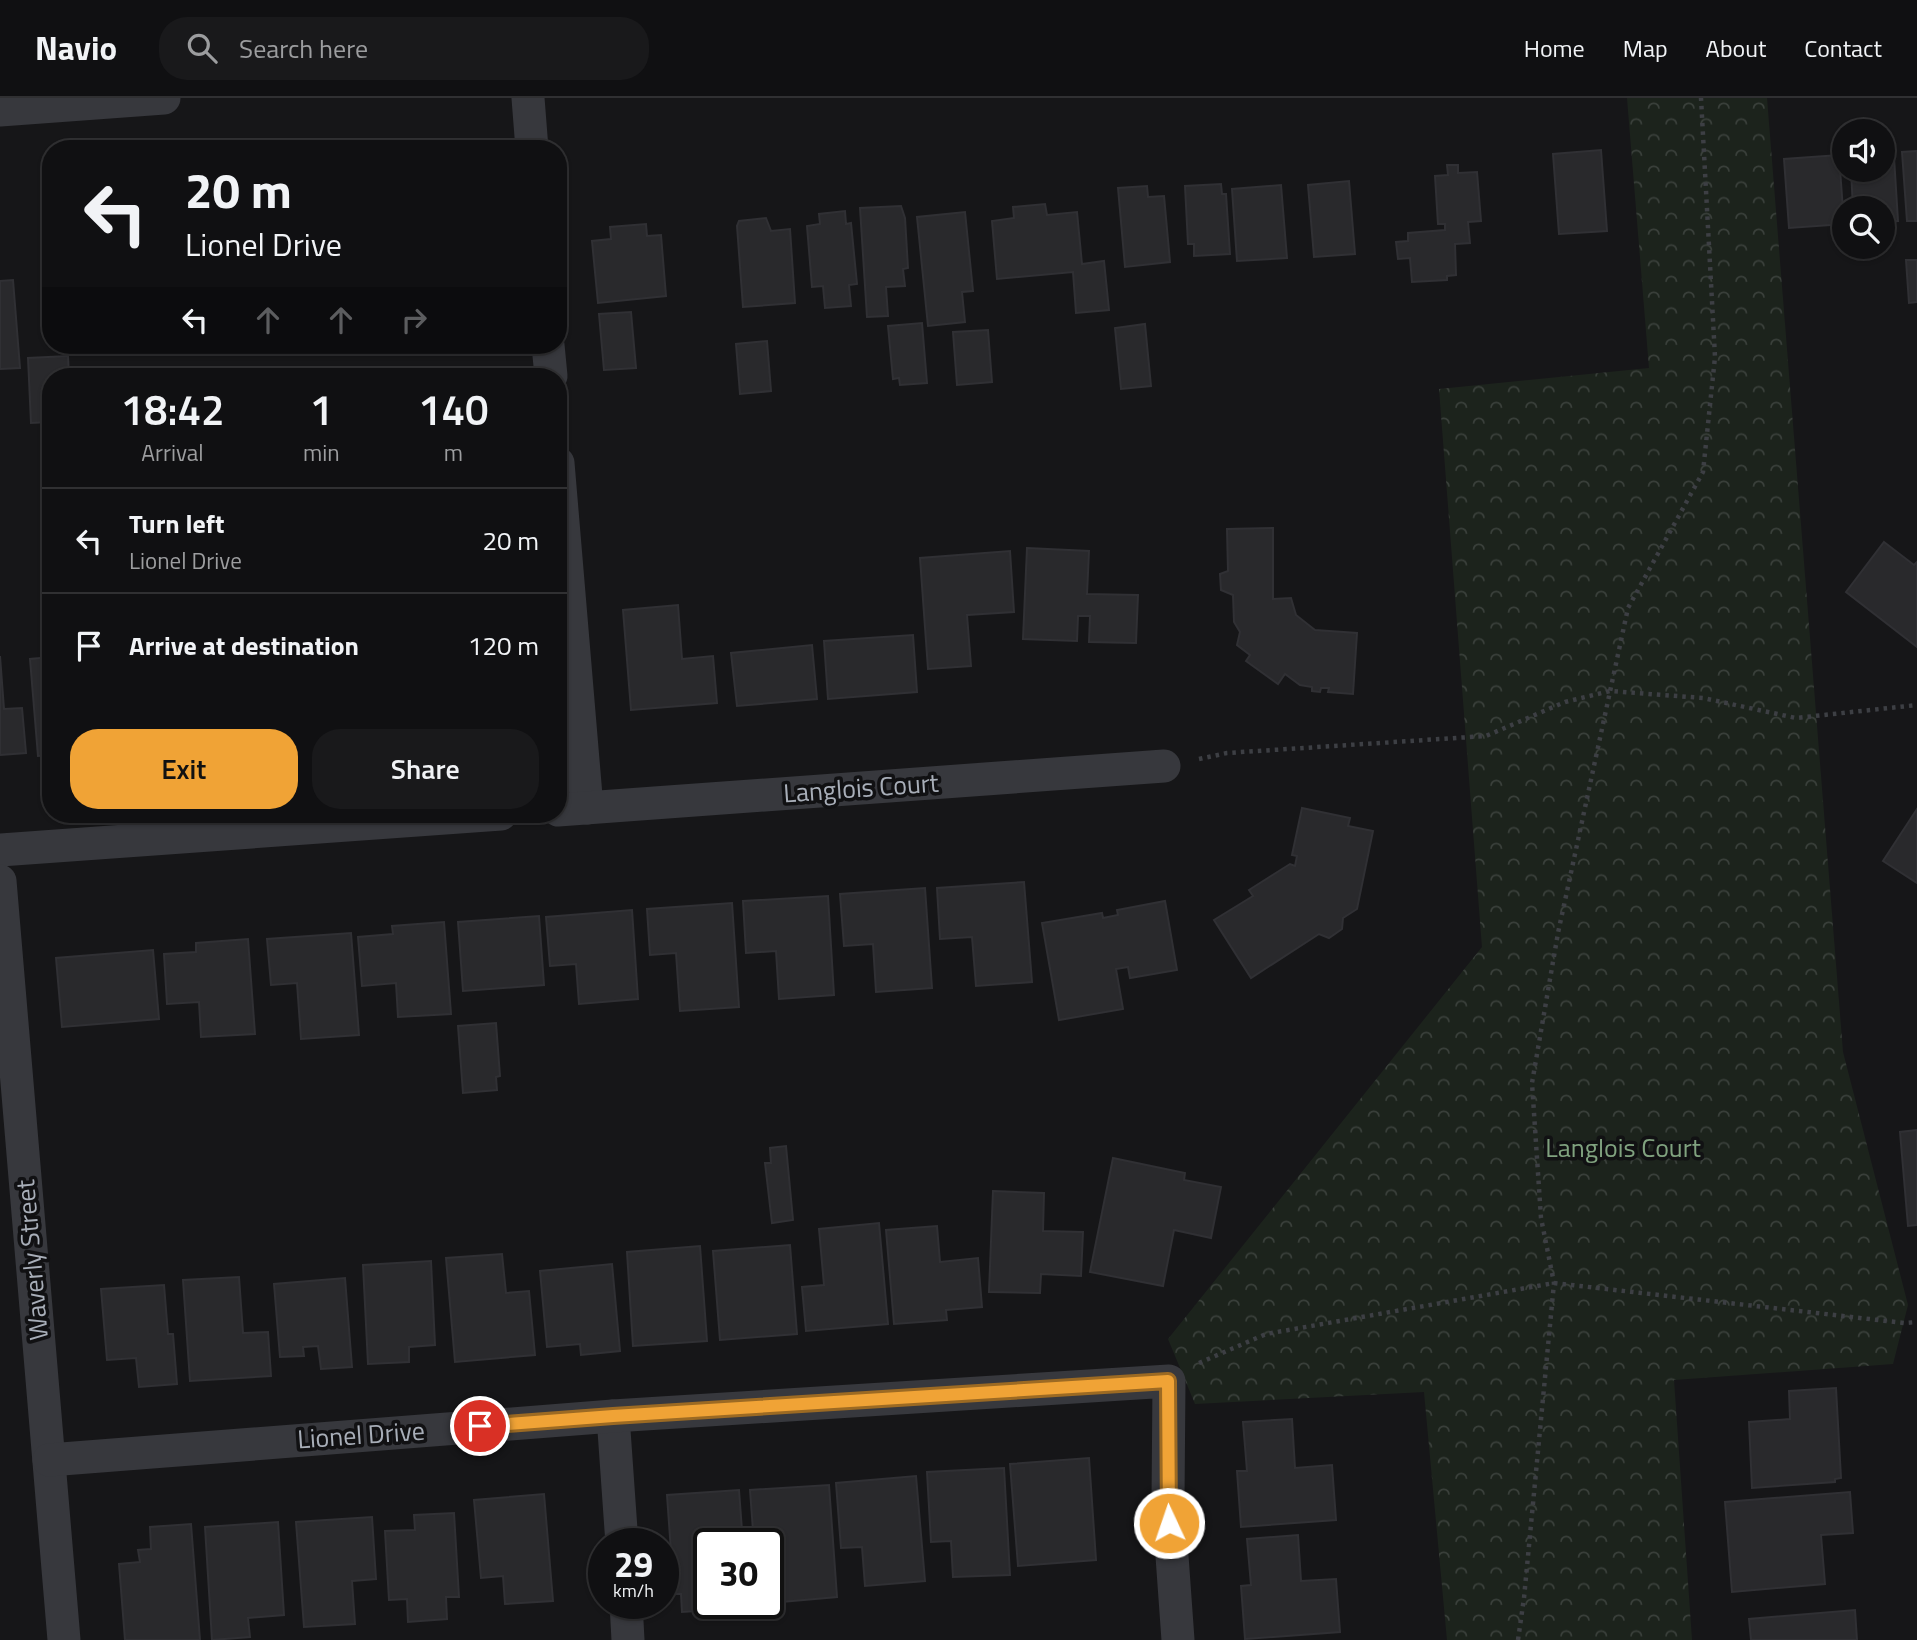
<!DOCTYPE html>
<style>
:root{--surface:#101012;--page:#19191b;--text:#f1f3f6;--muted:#9c9d9f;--line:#303032;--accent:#f0a336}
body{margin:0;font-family:"Titillium Web",sans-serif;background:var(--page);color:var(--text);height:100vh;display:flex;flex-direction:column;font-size:26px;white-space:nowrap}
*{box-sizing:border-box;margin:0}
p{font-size:23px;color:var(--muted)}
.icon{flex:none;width:38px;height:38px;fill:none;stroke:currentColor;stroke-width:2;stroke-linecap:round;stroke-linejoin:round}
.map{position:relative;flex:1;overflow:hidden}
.drawer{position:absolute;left:42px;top:270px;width:525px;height:455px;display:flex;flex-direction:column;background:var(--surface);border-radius:28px;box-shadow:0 2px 5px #0004,0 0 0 2px var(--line)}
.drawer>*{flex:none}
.guide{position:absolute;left:42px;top:42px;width:525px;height:214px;border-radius:28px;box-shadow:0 2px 5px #0004,0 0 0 2px var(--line);background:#101012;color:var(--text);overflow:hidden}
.fabs{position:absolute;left:1832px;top:21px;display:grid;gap:14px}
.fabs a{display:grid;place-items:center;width:63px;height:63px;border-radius:50%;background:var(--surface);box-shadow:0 2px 5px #0004,0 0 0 2px var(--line);font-size:35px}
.speed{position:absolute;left:588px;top:1430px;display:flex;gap:14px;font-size:35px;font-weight:700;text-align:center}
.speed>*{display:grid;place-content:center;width:91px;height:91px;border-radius:50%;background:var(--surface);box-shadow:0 2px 5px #0004,0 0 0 2px var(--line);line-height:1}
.speed small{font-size:18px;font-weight:400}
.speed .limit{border:4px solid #111;border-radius:10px;background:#fff;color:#111}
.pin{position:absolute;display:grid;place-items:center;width:60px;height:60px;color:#fff;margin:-30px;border:4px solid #fff;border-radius:50%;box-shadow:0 2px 7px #0007}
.me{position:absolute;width:77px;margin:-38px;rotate:357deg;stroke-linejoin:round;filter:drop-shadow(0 0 5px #0008)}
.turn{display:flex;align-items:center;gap:24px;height:147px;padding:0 28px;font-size:32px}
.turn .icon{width:91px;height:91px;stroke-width:2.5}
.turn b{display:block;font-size:49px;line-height:60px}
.lanes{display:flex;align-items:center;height:66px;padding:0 28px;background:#0003;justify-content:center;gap:35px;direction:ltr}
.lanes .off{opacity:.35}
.eta{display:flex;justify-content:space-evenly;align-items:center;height:119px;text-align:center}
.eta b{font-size:42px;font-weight:600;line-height:49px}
.cta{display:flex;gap:14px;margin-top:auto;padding:14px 28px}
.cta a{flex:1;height:80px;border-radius:28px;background:var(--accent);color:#111;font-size:28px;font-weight:600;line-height:80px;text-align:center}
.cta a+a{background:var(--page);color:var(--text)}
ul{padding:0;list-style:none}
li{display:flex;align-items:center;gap:21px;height:105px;padding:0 28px;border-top:2px solid var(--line)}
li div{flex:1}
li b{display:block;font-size:26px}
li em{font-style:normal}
header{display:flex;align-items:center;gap:42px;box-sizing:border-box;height:98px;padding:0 35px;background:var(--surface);border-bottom:2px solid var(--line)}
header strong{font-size:33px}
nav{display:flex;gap:38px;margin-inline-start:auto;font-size:24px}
.search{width:490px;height:63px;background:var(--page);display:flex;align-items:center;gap:18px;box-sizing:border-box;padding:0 24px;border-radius:28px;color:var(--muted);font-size:26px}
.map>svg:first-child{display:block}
.park{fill:url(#park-crowns)}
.building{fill:#29292c;stroke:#303034;stroke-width:2}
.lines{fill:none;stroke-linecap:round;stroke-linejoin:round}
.path{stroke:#3d3f44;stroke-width:4.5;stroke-dasharray:3.5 5;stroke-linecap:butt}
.minor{stroke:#37383d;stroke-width:33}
.route-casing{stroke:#9c6a23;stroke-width:18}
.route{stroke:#f0a336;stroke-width:12}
.labels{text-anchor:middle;stroke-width:7;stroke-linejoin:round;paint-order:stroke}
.street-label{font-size:26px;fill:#a8aeb8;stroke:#111113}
.park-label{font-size:26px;fill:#80a27f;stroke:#111113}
</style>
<header>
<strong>Navio</strong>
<div class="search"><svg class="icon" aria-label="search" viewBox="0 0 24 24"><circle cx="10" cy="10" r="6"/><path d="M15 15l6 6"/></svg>Search here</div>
<nav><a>Home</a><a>Map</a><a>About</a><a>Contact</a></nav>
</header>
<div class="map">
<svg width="1917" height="1542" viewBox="0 0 1917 1542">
<defs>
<pattern id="park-crowns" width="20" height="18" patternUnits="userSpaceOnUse" patternTransform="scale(1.75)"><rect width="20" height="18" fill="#1c231c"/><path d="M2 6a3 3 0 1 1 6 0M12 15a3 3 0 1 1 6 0" fill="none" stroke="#3a403b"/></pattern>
</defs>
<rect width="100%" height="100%" fill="#161618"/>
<path class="park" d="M1627,0h140l76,954 65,253 -15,59 -219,16 18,260h-245l-23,-248 -229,12 -27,-65 314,-392 -43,-558 210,-21z"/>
<g class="building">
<path d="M1601,52l6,81 -48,3 -6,-80z"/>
<path d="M1917,53v70h-10l-5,-69z"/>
<path d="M1839,57l5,69 -55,4 -5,-69z"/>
<path d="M1894,59l4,64 -15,1v-14h-30l-2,-38h32v-12z"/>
<path d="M1447,67h11v8l19,-1 4,49 -13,1 2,21 -15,1 1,31 -9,1v4l-35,2 -2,-24 -12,1 -2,-17 12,-1v-8l37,-3v-6h-7l-3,-48 13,-1z"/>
<path d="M1349,83l6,73 -41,3 -6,-72z"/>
<path d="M1221,86l1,10h4l4,60 -36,2v-12h-6l-3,-58z"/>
<path d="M1281,87l6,73 -50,3 -5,-72z"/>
<path d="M1147,88l1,11 16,-1 6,66 -45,5 -7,-79z"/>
<path d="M1045,106l2,11 30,-3 5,52 22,-3 5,49 -33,3 -3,-41 -76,7 -5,-58 22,-3 -1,-11z"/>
<path d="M901,108l4,12 3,50 -5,1 2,17 -19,1 2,29 -21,1 -7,-109z"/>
<path d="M845,113l1,13 5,-1 6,61 -8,1 2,21 -26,2 -2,-22 -11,1 -5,-61 13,-2 -1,-10z"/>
<path d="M965,114l8,79 -11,1 3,30 -37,4 -11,-109z"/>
<path d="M766,120l5,13 19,-2 5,74 -52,4 -6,-81 2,-5z"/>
<path d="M646,126l1,12 14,-1 5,61 -68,7 -6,-62 19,-2 -1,-12z"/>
<path d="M1906,162h11v42l-8,1z"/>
<path d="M13,182l7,88 -20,1v-88z"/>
<path d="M631,214l5,56 -32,2 -5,-56z"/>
<path d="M922,225l5,60 -27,2 -1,-7 -6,1 -5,-53z"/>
<path d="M1145,226l6,62 -30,3 -6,-61z"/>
<path d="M988,232l4,52 -35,3 -4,-53z"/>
<path d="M767,243l4,50 -31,3 -4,-50z"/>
<path d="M68,258l1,20h-18l-2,46 -18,1 -3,-65z"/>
<path d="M1273,430v71l18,-1 5,17 19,15 42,3 -4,61 -25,-2 1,-4h-8l-1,4 -8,-1v-4l-12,-2 -15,-11 -7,10 -32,-23 4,-6 -13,-10 3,-13 -6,-10 -1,-27 -12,-5 -1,-16 8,-3 -1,-42z"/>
<path d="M1884,444l30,23 3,-3v85l-71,-55z"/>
<path d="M1027,450l62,3 -2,43 51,1 -2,48 -47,-1 1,-26h-12l-1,25 -54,-2z"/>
<path d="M1010,453l4,61 -47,3 4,51 -43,3 -8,-111z"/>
<path d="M678,507l4,54 31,-3 4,47 -86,7 -8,-100z"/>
<path d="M913,537l4,57 -89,7 -4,-58z"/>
<path d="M812,547l5,54 -80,7 -6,-53z"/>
<path d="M0,558l4,53 18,-1 4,45 -26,2z"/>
<path d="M51,559v98l-13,1 -8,-97z"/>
<path d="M1302,710l48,10 -2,8 25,5 -16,78 -14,9 -1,11 -13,9 -10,-4 -68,44 -37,-58 39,-24 -4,-6 41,-26 5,2 2,-10 -5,-1z"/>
<path d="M1917,711v74l-34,-22z"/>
<path d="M1024,784l8,100 -56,4 -4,-49 -32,2 -3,-51z"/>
<path d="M925,790l7,100 -56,4 -3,-48 -29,2 -4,-52z"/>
<path d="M828,798l6,99 -55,4 -3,-48 -30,2 -3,-52z"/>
<path d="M1165,803l12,69 -47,8 -2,-11 -12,2 7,40 -64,11 -17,-97 60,-10 1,5 15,-3 -1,-5z"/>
<path d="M732,805l7,104 -59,4 -4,-58 -26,2 -3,-46z"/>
<path d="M632,812l6,89 -59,5 -3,-40 -26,2 -4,-49z"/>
<path d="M539,818l5,69 -81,6 -5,-69z"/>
<path d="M444,824l7,92 -53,3 -2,-34 -34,3 -4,-49 35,-3 -1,-8z"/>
<path d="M351,835l8,102 -58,4 -4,-56 -26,2 -4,-46z"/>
<path d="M248,841l7,95 -54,3 -2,-35 -32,2 -3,-50 32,-2v-9z"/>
<path d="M153,852l6,69 -97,8 -6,-69z"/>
<path d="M496,925l4,53 -4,1 1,13 -34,3 -5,-67z"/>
<path d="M1917,1032v95l-9,1 -8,-94z"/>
<path d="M786,1048l7,74 -21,3 -7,-60h6l-1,-15z"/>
<path d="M1113,1060l72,15 -1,7 37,7 -10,51 -37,-8 -11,56 -73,-14z"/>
<path d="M993,1093l51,2 -1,38 40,1 -2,44 -40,-2 -1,19 -51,-1z"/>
<path d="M879,1125l9,101 -82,7 -4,-44 22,-2 -5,-56z"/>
<path d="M937,1128l3,36 38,-4 4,49 -36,3 1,10 -53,4 -8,-94z"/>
<path d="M790,1147l7,89 -77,6 -7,-89z"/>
<path d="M700,1148l7,95 -74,5 -6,-94z"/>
<path d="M502,1156l4,39 23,-2 6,64 -80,7 -9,-104z"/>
<path d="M431,1163l4,84 -26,2v15l-41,2 -5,-99z"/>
<path d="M612,1166l8,87 -39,4 -1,-11 -33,3 -7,-76z"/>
<path d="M239,1179l4,56 25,-1 3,44 -81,5 -7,-101z"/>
<path d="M345,1180l7,89 -31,2 -3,-23 -15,1 1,9 -24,1 -6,-73z"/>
<path d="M164,1187l4,49h5l4,50 -38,3 -3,-29 -29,2 -6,-71z"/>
<path d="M1836,1290l5,90 -6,1v3l-83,6 -3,-66 41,-3 -1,-28z"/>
<path d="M1292,1321l3,49 37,-3 4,55 -95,7 -4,-56h10l-4,-49z"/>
<path d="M1089,1360l7,102 -78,6 -8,-102z"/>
<path d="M1004,1370l6,107 -57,2 -2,-36 -20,1 -4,-70z"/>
<path d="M916,1378l9,105 -60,5 -3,-39 -21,1 -5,-65z"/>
<path d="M829,1387l8,112 -55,5 -3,-39 -11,1v-20h-14l-4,-54z"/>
<path d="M739,1392l4,54h-34v59h33l1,5 -61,4 -1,-18h-7l-7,-99z"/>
<path d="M1850,1394l3,41 -32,2 4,49 -93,8 -7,-90z"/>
<path d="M544,1396l9,107 -48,3 -2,-28 -22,2 -7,-78z"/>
<path d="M454,1415l5,84h-13l1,22 -39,3 -1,-23 -18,1 -4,-69 30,-1 -1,-15z"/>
<path d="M372,1419l4,62 -24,2 3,43 -51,3 -8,-105z"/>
<path d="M278,1424l6,93 -36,3 2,19 -38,3 -7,-113z"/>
<path d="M191,1426l9,116h-75l-6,-76 21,-2 -2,-12 13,-1 -1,-22z"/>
<path d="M1298,1437l3,46 35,-2 4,53 -95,7 -4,-53 10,-1 -4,-46z"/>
<path d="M1855,1512l2,30h-106l-2,-21z"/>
</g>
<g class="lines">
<g class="path">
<path d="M1199,661l28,-6 259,-17 79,-34 45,-11 93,7 93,20 121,-13"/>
<path d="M1199,1265l67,-29 288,-51 350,40 13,-1"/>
<path d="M1518,1542l6,-42 30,-315 -13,-65 -9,-135 26,-150 70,-325 75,-136 12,-115 -14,-259"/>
</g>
<g class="minor">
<path d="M528,0l4,51"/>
<path d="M0,12l164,-12"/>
<path d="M548,247l3,31"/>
<path d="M558,365l29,345"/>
<path d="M558,712l606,-44"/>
<path d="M0,752l501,-36"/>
<path d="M0,783l64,759"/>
<path d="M613,1318l9,128"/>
<path d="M49,1362l564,-44 556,-35 -1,119 10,140"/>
<path d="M626,1505l2,37"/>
</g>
</g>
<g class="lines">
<defs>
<path id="route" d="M480,1328l133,-10 555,-35 1,142"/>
</defs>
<use href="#route" class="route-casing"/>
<use href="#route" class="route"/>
</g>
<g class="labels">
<g class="street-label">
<text transform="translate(861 690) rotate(-4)" y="9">Langlois Court</text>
<text transform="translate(32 1162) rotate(-95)" y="9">Waverly Street</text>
<text transform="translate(361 1337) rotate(-4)" y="9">Lionel Drive</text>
</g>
<g class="park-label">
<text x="1623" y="1059">Langlois Court</text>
</g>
</g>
</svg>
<div class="fabs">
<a><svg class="icon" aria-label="sound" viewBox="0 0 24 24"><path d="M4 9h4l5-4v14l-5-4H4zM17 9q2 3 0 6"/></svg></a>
<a><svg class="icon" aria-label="search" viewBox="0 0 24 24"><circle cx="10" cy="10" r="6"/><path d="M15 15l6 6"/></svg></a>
</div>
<div class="speed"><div>29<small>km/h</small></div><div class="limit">30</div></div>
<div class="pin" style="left:480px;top:1328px;background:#d93025"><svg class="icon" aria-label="arrive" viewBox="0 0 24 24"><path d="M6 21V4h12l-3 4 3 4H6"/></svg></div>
<svg class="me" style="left:1169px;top:1425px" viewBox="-20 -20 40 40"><circle r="17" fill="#f0a336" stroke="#fff" stroke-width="3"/><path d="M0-11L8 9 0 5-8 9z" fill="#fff"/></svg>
<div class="guide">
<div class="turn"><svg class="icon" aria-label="left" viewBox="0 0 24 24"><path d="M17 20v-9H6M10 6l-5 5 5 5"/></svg><div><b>20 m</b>Lionel Drive</div></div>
<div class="lanes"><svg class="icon" aria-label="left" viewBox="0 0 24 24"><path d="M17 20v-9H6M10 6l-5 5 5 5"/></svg><svg class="icon off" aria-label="ahead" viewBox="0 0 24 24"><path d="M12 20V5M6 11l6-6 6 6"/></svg><svg class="icon off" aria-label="ahead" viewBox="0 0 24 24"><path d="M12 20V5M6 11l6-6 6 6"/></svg><svg class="icon off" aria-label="right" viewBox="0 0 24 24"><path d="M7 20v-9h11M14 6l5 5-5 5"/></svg></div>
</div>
<section class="drawer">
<div class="eta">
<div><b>18:42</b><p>Arrival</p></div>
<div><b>1</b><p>min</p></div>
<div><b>140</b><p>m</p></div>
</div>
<ul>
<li><svg class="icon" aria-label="left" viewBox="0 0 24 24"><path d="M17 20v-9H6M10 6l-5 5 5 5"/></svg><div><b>Turn left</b><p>Lionel Drive</p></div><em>20 m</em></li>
<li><svg class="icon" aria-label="arrive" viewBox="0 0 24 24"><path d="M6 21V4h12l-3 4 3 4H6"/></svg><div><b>Arrive at destination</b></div><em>120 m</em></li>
</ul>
<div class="cta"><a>Exit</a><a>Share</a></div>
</section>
</div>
